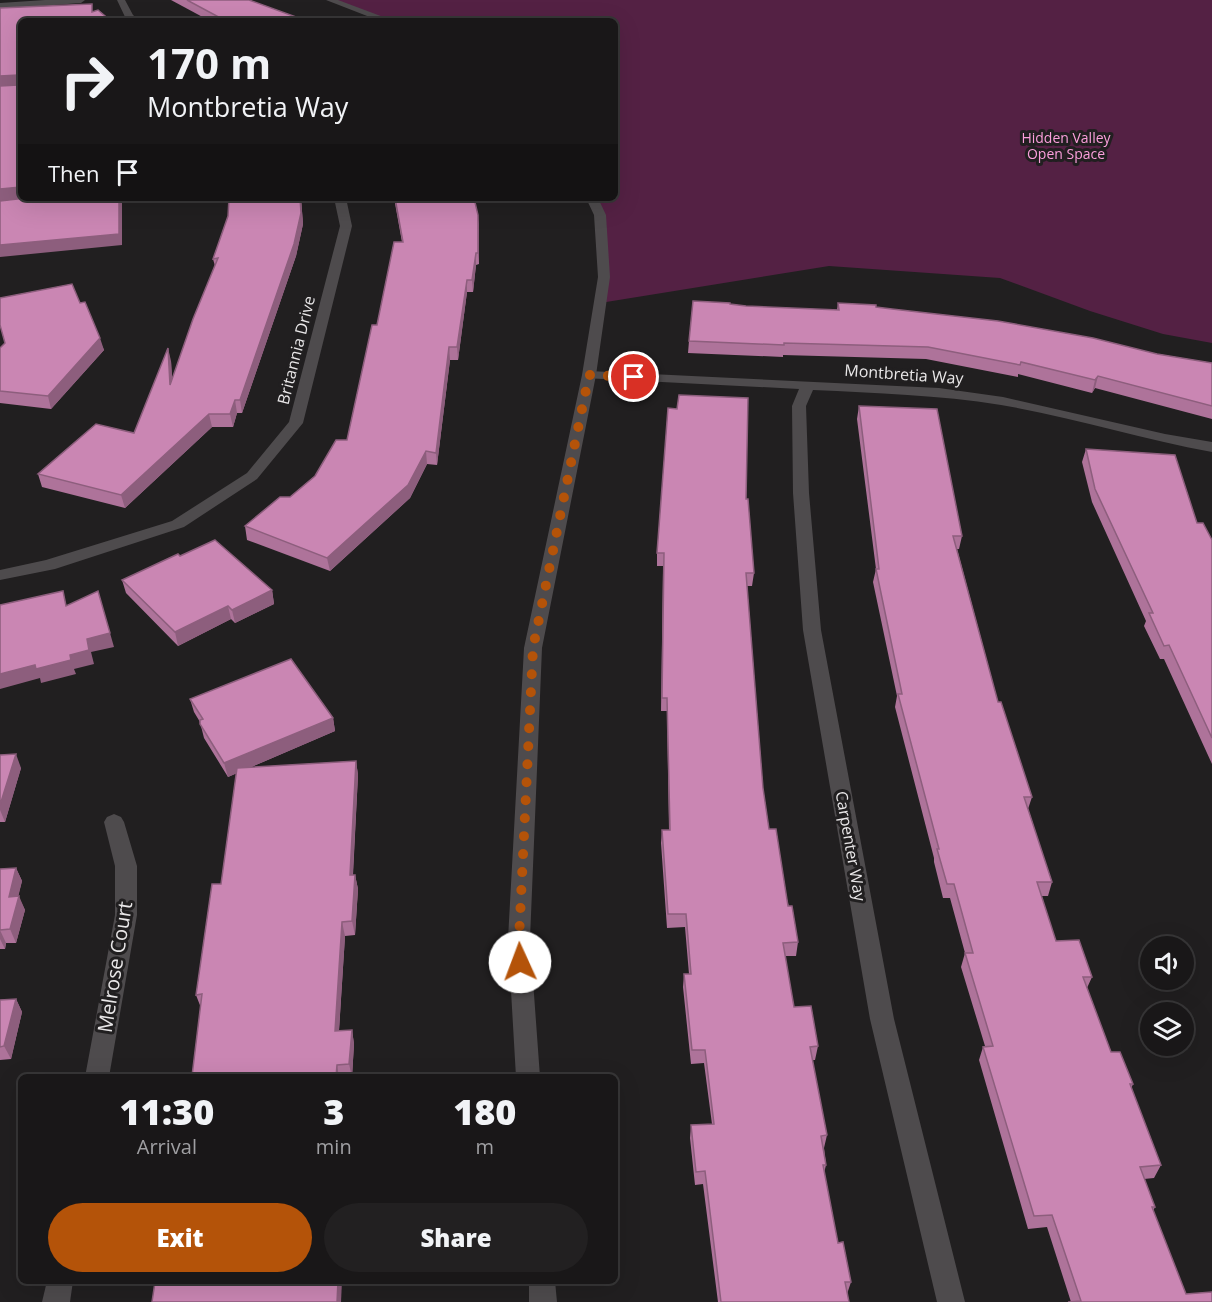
<!DOCTYPE html>
<style>
:root{--surface:#191718;--page:#222021;--text:#f1f3f6;--muted:#9f9fa2;--line:#373637;--accent:#b45309}
body{margin:0;font-family:"Open Sans",sans-serif;background:var(--page);color:var(--text);height:100vh;display:flex;flex-direction:column;font-size:22px;white-space:nowrap}
*{box-sizing:border-box;margin:0}
p{font-size:20px;color:var(--muted)}
.icon{flex:none;width:33px;height:33px;fill:none;stroke:currentColor;stroke-width:2;stroke-linecap:round;stroke-linejoin:round}
.map{position:relative;flex:1;overflow:hidden}
.drawer{position:absolute;left:18px;top:1074px;width:600px;height:210px;display:flex;flex-direction:column;background:var(--surface);border-radius:9px;box-shadow:0 6px 24px #0002,0 0 0 2px var(--line)}
.drawer>*{flex:none}
.top-card{position:absolute;left:18px;top:18px;width:600px;height:183px;border-radius:9px;box-shadow:0 6px 24px #0002,0 0 0 2px var(--line);background:#191718;color:var(--text);overflow:hidden}
.fabs{position:absolute;left:1140px;top:936px;display:grid;gap:12px}
.fabs a{display:grid;place-items:center;width:54px;height:54px;border-radius:50%;background:var(--surface);box-shadow:0 6px 24px #0002,0 0 0 2px var(--line);font-size:30px}
.pin{position:absolute;display:grid;place-items:center;width:51px;height:51px;color:#fff;margin:-26px;border:3px solid #fff;border-radius:50%;box-shadow:0 2px 6px #0007}
.me{position:absolute;width:66px;margin:-33px;rotate:358deg;stroke-linejoin:round;filter:drop-shadow(0 0 4px #0008)}
.turn{display:flex;align-items:center;gap:21px;height:126px;padding:0 30px;font-size:27px}
.turn .icon{width:78px;height:78px;stroke-width:2.5}
.turn b{display:block;font-size:42px;line-height:51px}
.then{display:flex;align-items:center;height:57px;padding:0 30px;background:#0003;gap:12px;font-size:22px}
.eta{display:flex;justify-content:space-evenly;align-items:center;height:102px;text-align:center}
.eta b{font-size:36px;font-weight:800;line-height:42px}
.cta{display:flex;gap:12px;margin-top:auto;padding:12px 30px}
.cta a{flex:1;height:69px;border-radius:36px;background:var(--accent);color:#fff;font-size:24px;font-weight:800;line-height:69px;text-align:center}
.cta a+a{background:var(--page);color:var(--text)}
.map>svg:first-child{display:block}
.green{fill:#542144}
.lines{fill:none;stroke-linecap:round;stroke-linejoin:round}
.minor{fill:#4e4b4d;fill-rule:evenodd}
.tertiary{fill:#4e4b4d;fill-rule:evenodd}
.wall{fill:#ae739a}
.shaded-wall{fill:#8d5e7d}
.building{fill:#ca86b3;stroke:#8d5e7d;stroke-width:1.5}
.route{stroke:#b45309;stroke-width:10;stroke-dasharray:0 18}
.labels{text-anchor:middle;stroke-width:6;stroke-linejoin:round;paint-order:stroke}
.far-park-label{font-size:14px;fill:#fb9fdc;stroke:#211f20}
.street-label{font-size:16px;fill:#e9e7e8;stroke:#211f20}
.near-street-label{font-size:20px;fill:#e9e7e8;stroke:#211f20}
</style>
<div class="map">
<svg width="1212" height="1302" viewBox="0 0 1212 1302">
<rect width="100%" height="100%" fill="#211f20"/>
<path class="green" d="M330,0h882v343l-49,-9 -73,-23 -90,-33 -171,-12 -229,37 4,-26 -12,-79h23v-177h-226z"/>
<g class="lines">
<g class="minor">
<path d="M45,0h40l-4,3 -81,6v-6z"/>
<path d="M117,0h8l8,15 7,6 -14,-2z"/>
<path d="M334,198h12l6,28 -49,197 -46,56 -73,48 -129,42 -55,11v-10l46,-10 126,-39 75,-48 42,-51 51,-196z"/>
<path d="M589,371l350,17 64,9 162,37 47,8v10c-71,-13 -140,-35 -211,-47 -62,-10 -125,-12 -188,-15l-7,16 3,87 12,137 73,389 71,283h-28l-67,-283 -67,-389 -10,-137 -1,-87 7,-17 -215,-11 -2,-3z"/>
<path d="M114,814l7,3 3,5 13,44v49l-28,162h-24l30,-162v-49l-11,-44 3,-5z"/>
<path d="M47,1281h26l-3,21h-28z"/>
</g>
<g class="tertiary">
<path d="M326,0h12l56,21h-14z"/>
<path d="M586,198h12l8,17 4,62 -14,98 -54,273 -12,291 10,138h-24l-8,-138 16,-291 58,-273 16,-98 -4,-62z"/>
<path d="M529,1281h26l2,21h-28z"/>
</g>
</g>
<g class="wall">
<path d="M171,0h78l58,21h-97z"/>
<path d="M229,198h72l2,26 -7,32 -54,157h-5l-4,14h-21l-87,81 -83,-21 -4,-13 96,-41 37,-72 1,18 43,-113 -2,-7 15,-43z"/>
<path d="M394,198h80l5,28v38l-3,1 -3,27h-6l-9,68h-8l-13,105 -10,-1 -17,34 -80,73 -83,-31 -2,-14 45,-29 25,-21 32,-36 30,-115 25,-83z"/>
<path d="M80,303l24,47 -53,59 -51,-6v-55z"/>
<path d="M838,303l38,4 336,56v56l-117,-31 -3,5 -74,-19v3l-92,-18 -143,-4v2l-95,-4 1,-12 41,-37 16,2 91,4z"/>
<path d="M859,406l103,130 -3,13h-2l41,153 34,95 -4,12 24,73 -4,14h-7l15,45 36,36 -5,11 24,64 22,32 -2,5 30,76 -7,13 -10,1 11,28 -2,4 33,83 -115,8 -24,-75 -19,2 -49,-169 4,-13 2,-1 -24,-79 4,-14 -15,-55h-7l-9,-36v-4l-39,-151 2,-11 -24,-114 3,-13 -19,-150z"/>
<path d="M1086,449l111,74 15,17v224l-48,-105h-4l-16,-33 2,-5 -54,-119 -10,-40z"/>
<path d="M746,499l8,74 -2,13h-5l16,202 6,41 29,113 -2,14h-11l9,51 24,39 -3,14h-3l15,75 -3,13 2,17 -2,8 14,70 13,39 -4,12 2,8h-131l-15,-118 -8,1 -5,-47 1,-13 21,-1 -8,-61 -13,1 -8,-77 1,-13h5l-4,-47 -18,1 -6,-85 1,-13h7l-2,-119h-6l2,-145h-6v-13z"/>
<path d="M180,556l92,34 2,14 -39,19 -4,-4 -53,27 -52,-53 -4,-13z"/>
<path d="M190,699l143,19 2,13 -86,37 107,-7 2,14 -5,100h2l3,14 -3,46 -10,1 -6,95 13,-1 2,14 -2,33h-171l11,-1 9,-68 -5,-13 25,-111 16,-111 -9,4 -24,-39 -4,-16 -6,-10z"/>
<path d="M0,755l21,13 -16,54h-5z"/>
<path d="M16,868l6,13 -4,15 7,14 -9,33h-10l-1,6h-5v-80z"/>
<path d="M16,999l6,13 -11,47 -11,1v-60z"/>
</g>
<g class="shaded-wall">
<path d="M18,75l3,10 -21,2v-11z"/>
<path d="M21,187v11h7l-28,3v-12z"/>
<path d="M119,198h3v47l-122,12v-12z"/>
<path d="M300,198h1l2,26 -7,32 -54,157 -2,-13z"/>
<path d="M478,215l1,11v38l-1,-11z"/>
<path d="M476,253v12l-3,27 -1,-12z"/>
<path d="M467,280v12l-9,68 -1,-13z"/>
<path d="M100,338l4,12 -53,59 -3,-13z"/>
<path d="M449,347l1,13 -13,105 -1,-12z"/>
<path d="M168,348l3,13 2,36 -3,-12z"/>
<path d="M1098,376l-3,12 -3,5 3,-13z"/>
<path d="M235,400l2,13 -4,14 -3,-13z"/>
<path d="M209,414l3,13 -87,81 -4,-13z"/>
<path d="M426,451l1,13 -17,34 -80,73 -3,-13z"/>
<path d="M272,590l2,14 -39,19 -3,-13z"/>
<path d="M98,591l16,56 -23,5 3,12 -20,5 2,5 -35,9 -1,-5 -40,11v-15l70,-19 17,-16z"/>
<path d="M228,606l3,13 -53,27 -3,-14z"/>
<path d="M333,718l2,13 -107,46 -4,-14z"/>
<path d="M16,754l5,14 -16,54 -5,-12v-5z"/>
<path d="M356,761l2,14 -6,114 -2,-14z"/>
<path d="M16,868l6,13 -7,29 -6,-13z"/>
<path d="M355,875l3,14 -3,46 -3,-14z"/>
<path d="M19,896l6,14 -9,33 -6,-14z"/>
<path d="M342,922l3,14 -7,109 -3,-14z"/>
<path d="M0,930l6,13 -1,6 -5,-10z"/>
<path d="M16,999l6,13 -11,47 -7,-13z"/>
<path d="M352,1030l2,14 -2,33 -3,-13z"/>
<path d="M337,1065l2,12h-3z"/>
<path d="M338,1281h4l-1,21h-4z"/>
</g>
<g class="building">
<path d="M187,0h62l58,21h-81z"/>
<path d="M92,4v8l6,-2 13,11h-90v166l-21,2v-103l18,-1 2,-8 -2,-2 -18,1v-68z"/>
<path d="M26,198h93v36l-119,11v-44z"/>
<path d="M229,198h71l1,15 -7,31 -54,156h-5l-5,14h-21l-88,81 -83,-21 58,-50 38,9 34,-85 2,37 23,-66 25,-61 -5,1 15,-43z"/>
<path d="M395,198h79l4,17v38h-2l-4,27h-5l-10,67h-8l-13,106 -10,-2 -18,34 -81,73 -82,-32 35,-29h10l25,-21 21,-36h11l25,-115h5l17,-83h9z"/>
<path d="M72,284l8,19 5,-1 15,36 -52,58 -48,-5v-43l5,-5 -5,-18v-27z"/>
<path d="M693,301l37,2v1l16,2 93,4 -1,-7 38,2v2l16,2 106,12 95,17 64,16 55,9v43l-114,-30 -3,4 -74,-18 -1,3 -92,-18 -144,-4v2l-95,-4z"/>
<path d="M679,395l69,3 -2,101h2l6,74h-8l17,215 6,41h7l12,77h4l6,36 -15,1 11,64 17,-1 7,40 -8,1 17,88 -6,1 5,29h-3l15,78 5,-1 8,40h-6l4,20h-128l-16,-131 -9,1 -5,-47 23,-1 -9,-74h-13l-8,-76h7l-5,-60h-18l-6,-84h8l-3,-132h-5l2,-145h-7l11,-145 9,1z"/>
<path d="M859,406l78,3 25,127h-9l45,166h3l31,95h-8l28,85h-15l19,59 23,-1 13,37h-9l28,75h9l13,32h-3l31,81 -21,2 15,40h-3l34,87 26,-2v10h-144l13,-1 -29,-86 -18,1 -51,-169 10,-1 -28,-93h8l-19,-69h-7l-10,-35h2l-41,-155h4l-26,-125h3z"/>
<path d="M1086,449l89,6 22,68h6l9,17v198l-43,-93 -5,1 -15,-33h4l-58,-124z"/>
<path d="M215,540l57,50 -40,20 -4,-4 -53,26 -53,-52 56,-26 2,2z"/>
<path d="M63,591l3,15 32,-15 12,42 -23,6 2,11 -19,5 1,5 -35,9 -1,-4 -35,9v-69z"/>
<path d="M291,659l42,59 -109,45 -24,-39v-4l3,-1 -13,-20z"/>
<path d="M16,754l-16,51v-50z"/>
<path d="M356,761l-6,114h5l-3,46 -10,1 -7,109 17,-1 -3,34 -12,1 -1,12h-155l11,-1 10,-82 -6,1 16,-111h9l16,-116z"/>
<path d="M16,868l-7,29 10,-1 -9,33 -10,1v-61z"/>
<path d="M16,999l-12,47 -4,1v-47z"/>
<path d="M164,1281h174l-1,21h-185l3,-20z"/>
</g>
<g class="lines">
<path class="route" d="M520,962l-1,-23 14,-291 56,-273 45,2"/>
</g>
<g class="labels">
<g class="far-park-label">
<text x="1066" y="143">Hidden Valley<tspan x="1066" dy="16">Open Space</tspan></text>
</g>
<g class="street-label">
<text transform="translate(296 350) rotate(-76)" y="6">Britannia Drive</text>
<text transform="translate(904 374) rotate(4)" y="6">Montbretia Way</text>
<text transform="translate(851 846) rotate(80)" y="6">Carpenter Way</text>
</g>
<g class="near-street-label">
<text transform="translate(115 967) rotate(-81)" y="7">Melrose Court</text>
</g>
</g>
</svg>
<div class="fabs">
<a><svg class="icon" aria-label="sound" viewBox="0 0 24 24"><path d="M4 9h4l5-4v14l-5-4H4zM17 9q2 3 0 6"/></svg></a>
<a><svg class="icon" aria-label="layers" viewBox="0 0 24 24"><path d="M12 4l9 5-9 5-9-5zM3 14l9 5 9-5"/></svg></a>
</div>
<div class="pin" style="left:634px;top:377px;background:#d93025"><svg class="icon" aria-label="arrive" viewBox="0 0 24 24"><path d="M6 21V4h12l-3 4 3 4H6"/></svg></div>
<svg class="me" style="left:520px;top:962px" viewBox="-20 -20 40 40"><circle r="19" fill="#fff"/><path d="M0-13L10 11 0 6-10 11z" fill="#b45309"/></svg>
<div class="top-card">
<div class="turn"><svg class="icon" aria-label="right" viewBox="0 0 24 24"><path d="M7 20v-9h11M14 6l5 5-5 5"/></svg><div><b>170 m</b>Montbretia Way</div></div>
<div class="then">Then<svg class="icon" aria-label="arrive" viewBox="0 0 24 24"><path d="M6 21V4h12l-3 4 3 4H6"/></svg></div>
</div>
<section class="drawer">
<div class="eta">
<div><b>11:30</b><p>Arrival</p></div>
<div><b>3</b><p>min</p></div>
<div><b>180</b><p>m</p></div>
</div>
<div class="cta"><a>Exit</a><a>Share</a></div>
</section>
</div>
